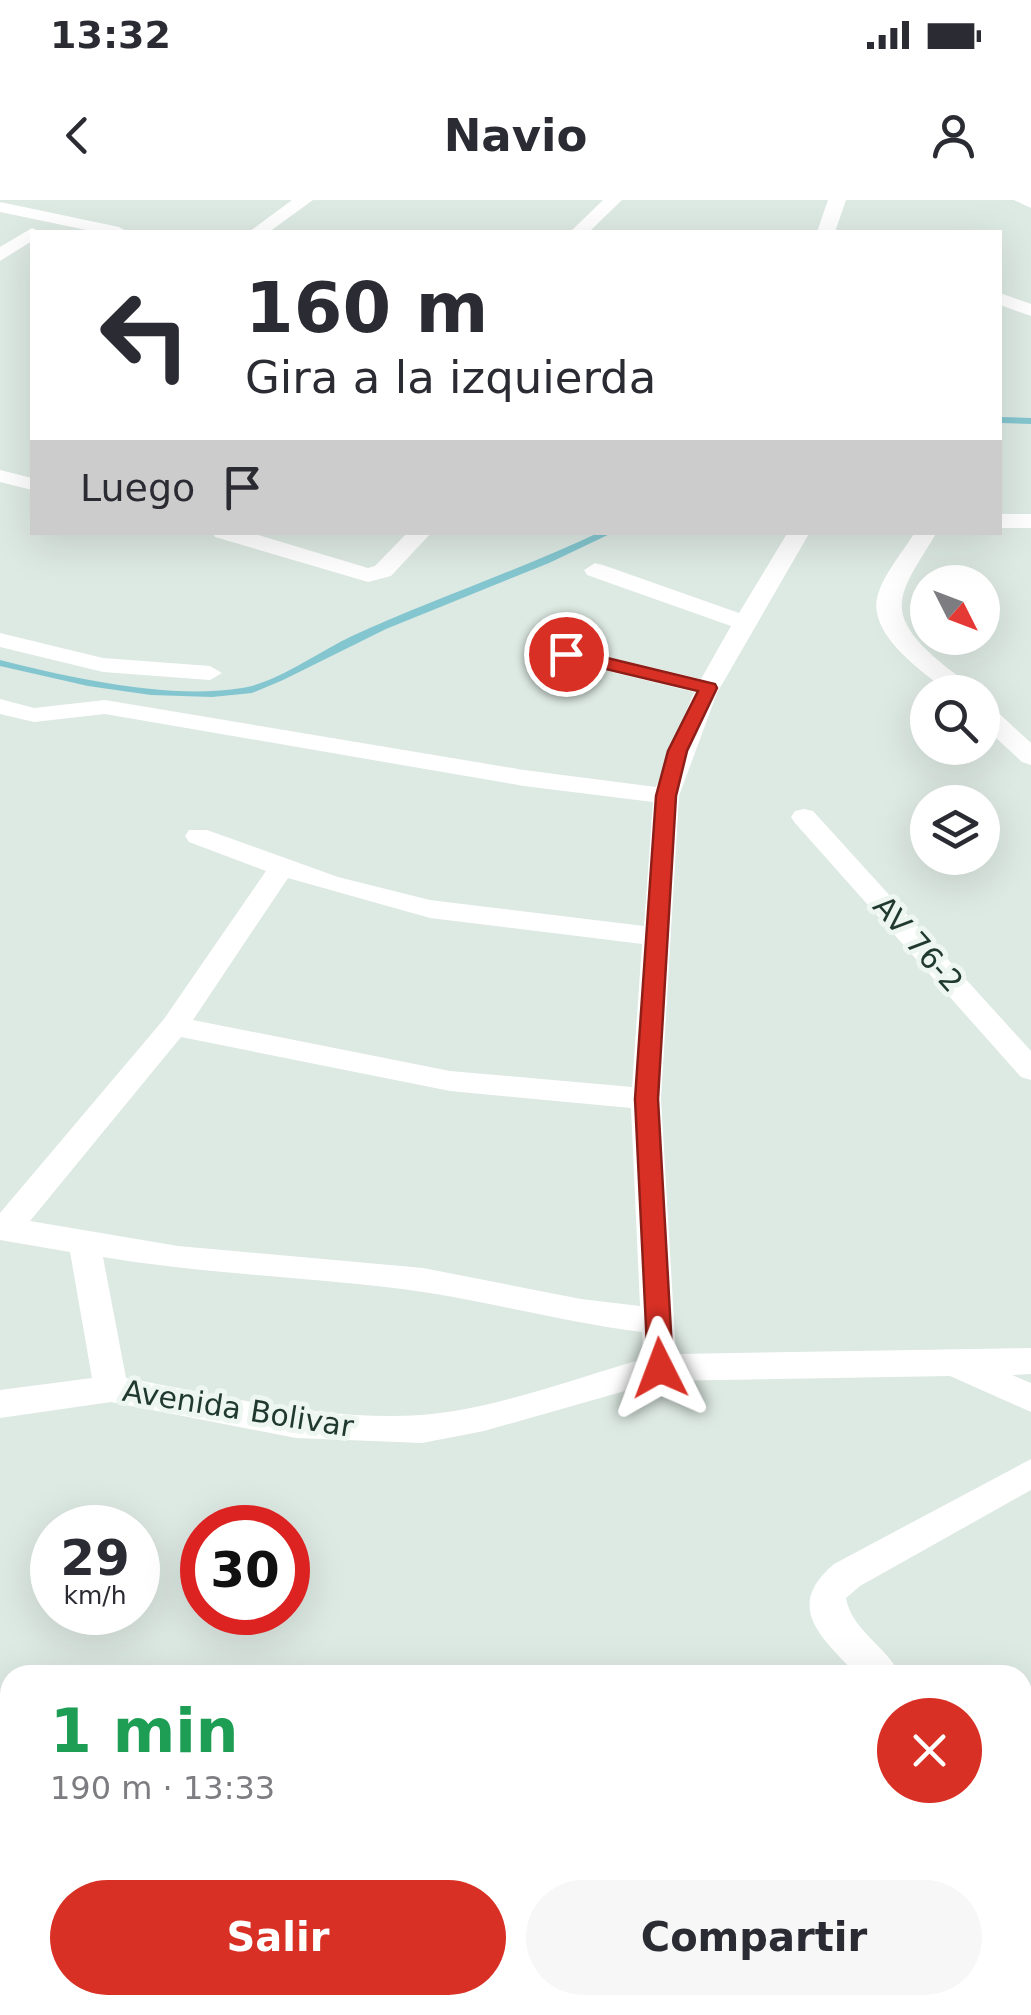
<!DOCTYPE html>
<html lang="es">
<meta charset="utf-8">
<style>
:root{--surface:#fff;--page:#f7f7f7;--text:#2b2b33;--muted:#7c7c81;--accent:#d93025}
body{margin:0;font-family:"DejaVu Sans",sans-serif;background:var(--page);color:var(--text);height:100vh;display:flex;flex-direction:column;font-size:38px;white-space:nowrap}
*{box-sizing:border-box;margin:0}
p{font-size:32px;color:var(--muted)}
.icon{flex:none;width:55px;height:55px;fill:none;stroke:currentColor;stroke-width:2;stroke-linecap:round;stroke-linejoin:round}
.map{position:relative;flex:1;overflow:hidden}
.side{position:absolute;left:0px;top:1465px;width:1032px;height:350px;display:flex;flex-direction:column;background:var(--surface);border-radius:30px 30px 0 0;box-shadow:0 10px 40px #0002}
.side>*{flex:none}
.guide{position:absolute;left:30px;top:30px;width:972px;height:305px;border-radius:0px;box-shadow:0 10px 40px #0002;background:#fff;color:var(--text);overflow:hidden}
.needle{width:65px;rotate:132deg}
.buttons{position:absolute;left:910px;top:365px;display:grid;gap:20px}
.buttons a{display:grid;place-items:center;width:90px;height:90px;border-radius:50%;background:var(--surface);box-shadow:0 10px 40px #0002;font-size:50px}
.speed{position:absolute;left:30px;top:1305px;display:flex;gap:20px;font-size:50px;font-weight:700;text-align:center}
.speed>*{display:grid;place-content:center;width:130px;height:130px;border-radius:50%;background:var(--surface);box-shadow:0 10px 40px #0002;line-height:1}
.speed small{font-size:25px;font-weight:400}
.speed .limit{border:15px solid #d22;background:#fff;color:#111}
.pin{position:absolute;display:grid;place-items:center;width:85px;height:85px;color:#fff;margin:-42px;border:5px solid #fff;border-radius:50%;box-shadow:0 2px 10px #0007}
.me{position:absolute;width:110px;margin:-55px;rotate:357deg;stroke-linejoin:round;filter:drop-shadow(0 0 8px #0008)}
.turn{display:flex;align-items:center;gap:35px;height:210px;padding:0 50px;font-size:45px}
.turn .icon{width:130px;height:130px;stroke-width:2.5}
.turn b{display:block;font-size:70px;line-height:85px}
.then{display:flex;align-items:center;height:95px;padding:0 50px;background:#0003;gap:20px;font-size:38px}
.round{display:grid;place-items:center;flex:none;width:105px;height:105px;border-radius:52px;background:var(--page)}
.overview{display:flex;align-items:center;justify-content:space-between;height:170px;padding:0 50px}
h1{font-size:60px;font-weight:800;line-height:75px;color:#1e9e55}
.primary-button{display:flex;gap:20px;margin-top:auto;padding:20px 50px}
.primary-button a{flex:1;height:115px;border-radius:60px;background:var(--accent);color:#fff;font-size:40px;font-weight:800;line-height:115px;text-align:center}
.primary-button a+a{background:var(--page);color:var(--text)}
.status{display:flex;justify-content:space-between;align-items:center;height:70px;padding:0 50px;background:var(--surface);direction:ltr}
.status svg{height:28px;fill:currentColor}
header{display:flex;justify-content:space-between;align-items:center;height:130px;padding:0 50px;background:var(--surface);font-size:45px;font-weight:800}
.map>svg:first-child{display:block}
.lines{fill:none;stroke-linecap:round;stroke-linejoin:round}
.stream{fill:#84c6cf;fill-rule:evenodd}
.street{fill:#fff;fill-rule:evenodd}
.route{fill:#d93025;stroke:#8d1f18;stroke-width:2.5}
.labels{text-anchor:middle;stroke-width:10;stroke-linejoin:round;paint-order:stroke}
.street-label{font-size:30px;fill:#1f3830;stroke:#edf6f1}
</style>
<div class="status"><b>13:32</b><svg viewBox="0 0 49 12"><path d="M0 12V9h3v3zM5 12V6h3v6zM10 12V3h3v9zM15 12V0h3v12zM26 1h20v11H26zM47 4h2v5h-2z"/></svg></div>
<header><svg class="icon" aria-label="back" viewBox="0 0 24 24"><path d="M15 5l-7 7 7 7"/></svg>Navio<svg class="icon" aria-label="person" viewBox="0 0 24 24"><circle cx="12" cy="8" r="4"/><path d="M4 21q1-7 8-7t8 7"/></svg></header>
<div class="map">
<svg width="1031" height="1815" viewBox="0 0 1031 1815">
<rect width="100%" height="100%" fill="#dde9e3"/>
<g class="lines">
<g class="stream">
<path d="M1000,217l31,1v6l-31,-1z"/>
<path d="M600,332h14l-65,31 -163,66 -103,51 -31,13 -40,4 -61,-2 -63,-9 -88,-20v-6c71,18 170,40 242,28 34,-5 78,-37 110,-52 82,-37 167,-66 248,-104z"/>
</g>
<g class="street">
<path d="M292,0h21l-44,32h-20z"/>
<path d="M603,0h19l-33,32h-19z"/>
<path d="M828,0h18l-11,32h-18z"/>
<path d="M1014,0h17v8z"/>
<path d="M0,2l119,25 9,5h-32l-96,-20z"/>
<path d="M32,28l9,4h-9v9l-32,20v-14z"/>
<path d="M1000,93l31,11v12l-31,-11z"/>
<path d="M0,270l32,8v12l-32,-8z"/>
<rect x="1000" y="314" width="31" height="14"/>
<path d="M212,332h36l120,36 7,-2 33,-34h24l-41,44 -23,6 -153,-45z"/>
<path d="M788,332h22l-93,161 -38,103 -18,303 15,255 355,-6v26l-19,1 19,8v29l-81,-36 -290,5 -176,50 -62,12 -126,-5 -185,-36 -111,16v-28l92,-12 -22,-126 -70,-12v-27l164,-194 102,-148 -77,-29 -4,-6 4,-6h18l131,47 92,23 214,26 9,-124 -129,-16 -419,-72 -71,8 -34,-8v-15l34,9 71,-8 419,70 132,17 38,-95 -136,-33 -4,-5 12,-7 135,32 30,-53 -144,-51 -3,-5 11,-7 8,2 136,48zM288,678l142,40 212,26 -10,143 -182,-16 -257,-51zM181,837l269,54 181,17 9,198 -59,-7 -158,-31 -245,-22 -148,-25zM103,1057c106,18 214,20 320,35 73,11 145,31 219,40l1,27c-67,19 -154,52 -222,56 -100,6 -198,-19 -295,-37z"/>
<path d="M915,332h22c-34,58 -59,77 2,129 11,10 27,19 35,31h-26c-26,-21 -82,-58 -70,-98 7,-22 25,-42 37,-62z"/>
<path d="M0,433l103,25 107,8 12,7 -12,7 -107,-8 -103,-25z"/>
<path d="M982,504l9,2 40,37v22l-9,-3 -40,-37z"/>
<path d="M804,609l9,2 218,240v29l-10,-3 -226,-254 -4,-6 4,-6z"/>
<path d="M1031,1259v31l-171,96 -14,12c6,33 40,47 54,77h-43c-35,-37 -74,-68 -23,-111z"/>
<path d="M1022,1606l9,3v43l-9,-4z"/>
</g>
</g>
<path class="route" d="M566,448l149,36 2,4 -30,63 -11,45 -18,303 15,269 -4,7h-17l-4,-7 -13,-269 21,-303 12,-45 30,-60 -138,-33v-8z"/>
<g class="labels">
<g class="street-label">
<text transform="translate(918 744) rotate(48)" y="10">AV 76-2</text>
<text transform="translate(238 1209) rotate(9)" y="10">Avenida Bolivar</text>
</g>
</g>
</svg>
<div class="buttons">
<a><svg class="needle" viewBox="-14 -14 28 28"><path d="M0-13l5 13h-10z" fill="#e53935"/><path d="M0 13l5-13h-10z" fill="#7c7c81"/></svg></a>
<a><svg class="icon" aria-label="search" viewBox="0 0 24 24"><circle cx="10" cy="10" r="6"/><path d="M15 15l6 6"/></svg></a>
<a><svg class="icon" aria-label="layers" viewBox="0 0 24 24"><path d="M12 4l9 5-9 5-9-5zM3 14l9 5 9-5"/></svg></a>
</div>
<div class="speed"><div>29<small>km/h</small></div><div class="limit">30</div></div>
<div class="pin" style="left:566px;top:454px;background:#d93025"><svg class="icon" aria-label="arrive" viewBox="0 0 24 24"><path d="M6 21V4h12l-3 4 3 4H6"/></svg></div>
<svg class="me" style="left:660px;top:1168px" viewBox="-20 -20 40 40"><path d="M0-17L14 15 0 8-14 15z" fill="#d93025" stroke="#fff" stroke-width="4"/></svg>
<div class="guide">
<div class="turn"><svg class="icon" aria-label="left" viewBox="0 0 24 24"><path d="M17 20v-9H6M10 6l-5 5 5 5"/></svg><div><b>160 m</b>Gira a la izquierda</div></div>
<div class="then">Luego<svg class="icon" aria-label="arrive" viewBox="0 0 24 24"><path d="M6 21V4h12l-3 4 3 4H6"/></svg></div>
</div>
<section class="side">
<div class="overview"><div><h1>1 min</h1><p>190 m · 13:33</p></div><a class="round" style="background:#d93025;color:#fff"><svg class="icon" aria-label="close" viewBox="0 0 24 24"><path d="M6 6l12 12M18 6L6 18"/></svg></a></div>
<div class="primary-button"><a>Salir</a><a>Compartir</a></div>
</section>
</div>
